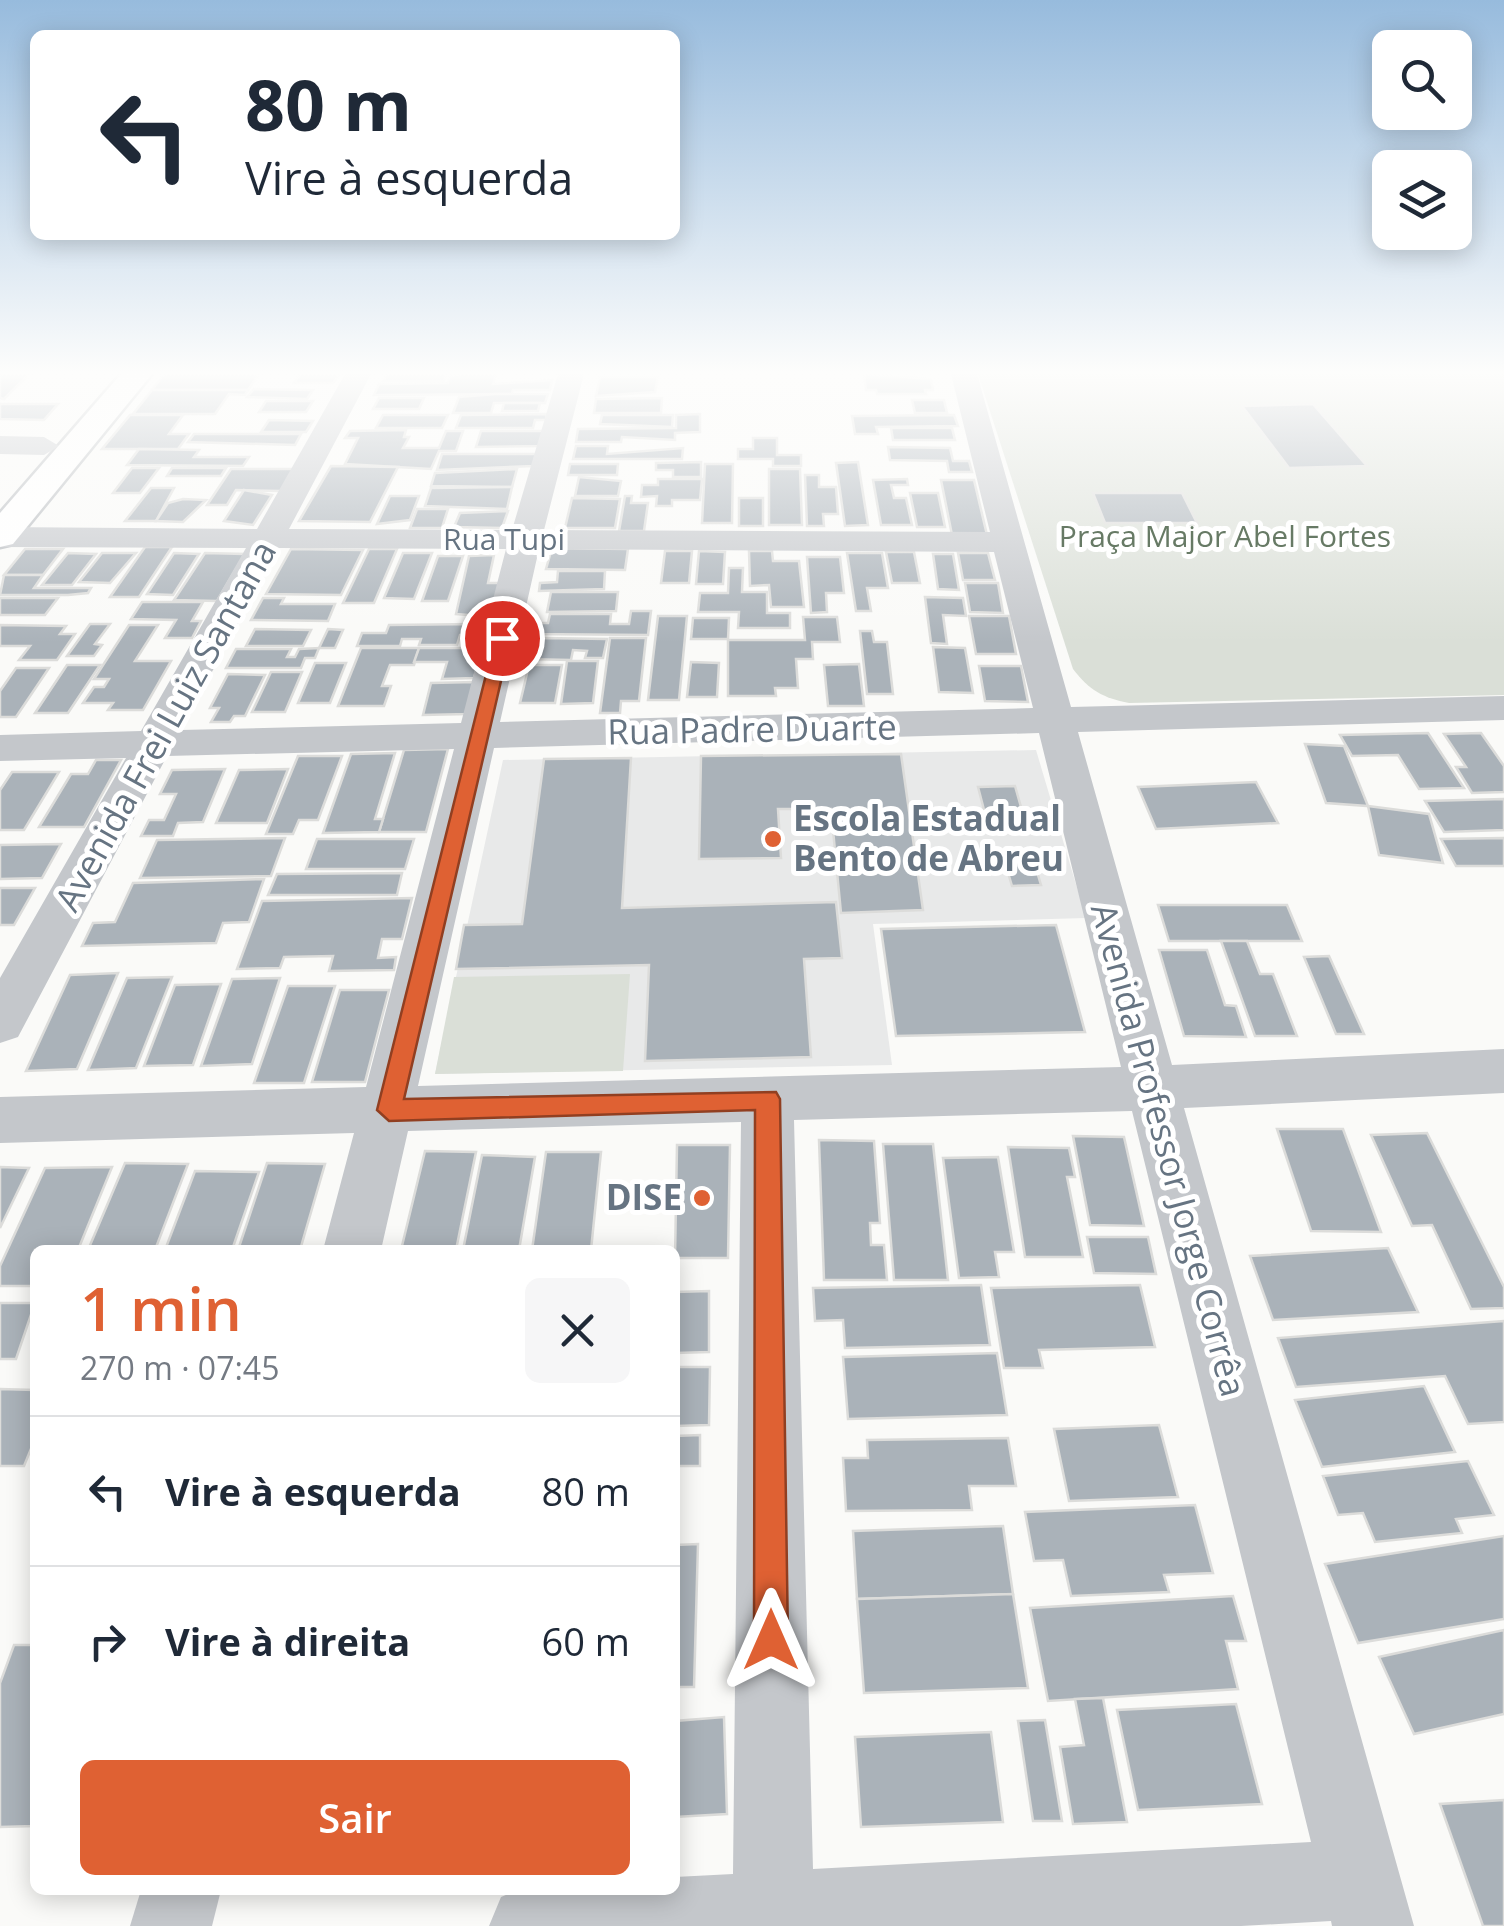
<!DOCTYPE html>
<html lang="pt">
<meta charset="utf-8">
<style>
:root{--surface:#fff;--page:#f6f6f7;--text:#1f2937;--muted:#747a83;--line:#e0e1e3;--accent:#df6133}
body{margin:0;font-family:"Open Sans",sans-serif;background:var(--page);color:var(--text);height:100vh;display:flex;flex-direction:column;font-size:38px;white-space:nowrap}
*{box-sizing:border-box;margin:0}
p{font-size:32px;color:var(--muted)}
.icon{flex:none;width:55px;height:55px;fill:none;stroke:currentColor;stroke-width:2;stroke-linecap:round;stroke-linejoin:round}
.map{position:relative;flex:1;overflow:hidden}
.sheet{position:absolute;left:30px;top:1245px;width:650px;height:650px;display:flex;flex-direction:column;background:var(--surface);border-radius:15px;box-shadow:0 5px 25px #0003}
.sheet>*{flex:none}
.banner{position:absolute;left:30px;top:30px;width:650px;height:210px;border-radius:15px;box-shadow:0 5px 25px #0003;background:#fff;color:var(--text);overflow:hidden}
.fabs{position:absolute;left:1372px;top:30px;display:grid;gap:20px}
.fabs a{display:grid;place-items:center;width:100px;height:100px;border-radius:15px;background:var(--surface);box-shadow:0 5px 25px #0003;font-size:50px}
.pin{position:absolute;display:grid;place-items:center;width:85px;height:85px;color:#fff;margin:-42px;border:5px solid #fff;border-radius:50%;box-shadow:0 2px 10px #0007}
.me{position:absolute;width:110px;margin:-55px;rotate:0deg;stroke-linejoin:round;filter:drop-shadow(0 0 8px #0008)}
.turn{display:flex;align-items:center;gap:35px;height:210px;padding:0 50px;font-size:45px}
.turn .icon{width:130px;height:130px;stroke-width:2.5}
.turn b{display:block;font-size:70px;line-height:85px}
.round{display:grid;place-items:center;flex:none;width:105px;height:105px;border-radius:15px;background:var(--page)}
.headline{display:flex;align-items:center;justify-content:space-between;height:170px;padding:0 50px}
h1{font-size:60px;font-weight:600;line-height:75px;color:var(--accent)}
.cta{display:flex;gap:20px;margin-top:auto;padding:20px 50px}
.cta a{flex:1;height:115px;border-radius:15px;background:var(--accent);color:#fff;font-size:40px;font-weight:600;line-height:115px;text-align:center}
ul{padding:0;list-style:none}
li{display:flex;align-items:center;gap:30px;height:150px;padding:0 50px;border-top:2px solid var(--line)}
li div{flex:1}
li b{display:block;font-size:38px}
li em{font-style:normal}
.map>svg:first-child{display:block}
.built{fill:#e8e9e9}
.green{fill:#dadfd7}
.building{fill:#aab2b9;stroke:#dcdcda;stroke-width:2.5}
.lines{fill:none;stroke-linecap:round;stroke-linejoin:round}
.major-casing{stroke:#b7bbbf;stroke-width:5}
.minor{fill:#c4c7cb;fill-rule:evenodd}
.major{fill:#fff;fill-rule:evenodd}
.route{fill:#df6133;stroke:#913f21;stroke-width:2.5}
.poi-dot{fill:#df6133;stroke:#fff;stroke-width:4}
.labels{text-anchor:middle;stroke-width:10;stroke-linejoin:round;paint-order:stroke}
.far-park-label{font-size:30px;fill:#677a65;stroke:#fff}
.far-street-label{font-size:30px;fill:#667482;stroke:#fff}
.street-label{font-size:35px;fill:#667482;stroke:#fff}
.poi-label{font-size:35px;font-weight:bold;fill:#667482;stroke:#fff;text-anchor:start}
</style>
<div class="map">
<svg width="1504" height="1926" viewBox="0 0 1504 1926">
<rect width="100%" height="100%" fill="#fafaf8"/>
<path class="built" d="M1036,750l50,168 -213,6 19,141 -457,9 68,-314z"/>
<g class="green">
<path d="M978,374h526v321l-375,8c-26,-5 -40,-13 -56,-34z"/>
<path d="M630,974l-7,97 -188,3 19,-97z"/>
</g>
<g class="building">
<path d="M0,374h29l-25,25 -4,-1z"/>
<path d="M164,374h95l-11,16h-96z"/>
<path d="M300,374h40l-7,9h-39z"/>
<path d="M387,374h59l-2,7h-61z"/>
<path d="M460,374h36l-3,10 59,-4 -2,10h-37l-1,4 -138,1 5,-11 69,-1 2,-7z"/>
<path d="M864,374l67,5 2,11h-8l1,4h-49l-1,-4h-10z"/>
<path d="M600,377h58l-3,15 -59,4z"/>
<path d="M254,389l59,1 -6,9 -60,-2z"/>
<path d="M152,390h96l-3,5 -16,-1 -14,20h-82z"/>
<path d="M495,394h53l-3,9h-51l-3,10h-38l6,-16z"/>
<path d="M379,398h45l-5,11h-46z"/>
<path d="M662,398l-1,15h-67l2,-14z"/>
<path d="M912,400h32l3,13h-32z"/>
<path d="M266,401h47l-7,11h-47z"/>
<path d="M504,403h36l-2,8h-36z"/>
<path d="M0,404h58l-14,16 -44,-1z"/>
<path d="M1313,404l54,62 -78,2 -47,-62z"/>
<path d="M547,414l-1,6h-11l-2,8h-77l5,-13z"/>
<path d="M700,414v18l-25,1v7l-53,-3 -1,5h-45l2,-13 98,-1v-13z"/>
<path d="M130,415h53l-14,19h20l-11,15h-76z"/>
<path d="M383,415h65l-6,13h-66z"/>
<path d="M602,415h71l-1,12 -72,-3z"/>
<path d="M954,415l4,11 -82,1 2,7h-23l-3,-18z"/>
<path d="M269,420l44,1 -7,11h-45z"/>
<path d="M891,428h61l3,12h-62z"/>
<path d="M406,430l-2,7h5l-6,11h36l7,-17h17l-7,20h-17l-8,18 -86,-5 13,-26h-13l5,-7z"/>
<path d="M481,431h63l-4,15 -64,1z"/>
<path d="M194,434h107l-6,11 -107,-3z"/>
<path d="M753,438h24v17h24v11h-28v-7h-35v-10h15z"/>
<path d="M576,446h32l-1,8 76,-6 -1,11h-109z"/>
<path d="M888,447l62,1 3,13h16l3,11h-23l-2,-11 -57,-1z"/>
<path d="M139,449l60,1 -5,7h55l-6,9 -116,-1z"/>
<path d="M442,454h94l-3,12 -96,4z"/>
<path d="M701,462v15h-28v-7h-17v-7z"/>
<path d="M858,462l10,63 -23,1 -9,-63z"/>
<path d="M570,464h48l-1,11h-49z"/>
<path d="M705,464h28l-1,59h-30z"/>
<path d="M331,466l67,1 -28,55 -71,-1z"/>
<path d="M132,468h27l-19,25h-27z"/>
<path d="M172,468h54l-5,8h-54z"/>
<path d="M231,469h63l-13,22 -45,-1 -9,15h-20z"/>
<path d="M517,469l-5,18 -81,-1 4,-13z"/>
<path d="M769,469h31l2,56h-33z"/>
<path d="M805,475h14v12h17l2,27h-15l1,12h-17z"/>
<path d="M579,477l42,4 -3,15h-43z"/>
<path d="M658,479h44l-2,21h-28v6h-16l1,-10 -16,1 1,-12h16z"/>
<path d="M907,479l1,6h-17l3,13h12l6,27h-31l-8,-45z"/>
<path d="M941,480h33l13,55h-35z"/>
<path d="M512,487l-5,22 -82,-3 6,-18z"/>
<path d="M151,488h23l-18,33h-31z"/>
<path d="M244,490l28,5 -19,30 -29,-4z"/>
<path d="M910,493h28l7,34h-28z"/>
<path d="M1093,493h89l15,30h-92z"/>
<path d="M390,496h29l-9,24 -33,4z"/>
<path d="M625,496h7l-1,7h17l-4,28h-25z"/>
<path d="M572,498l48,1 -5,29h-50z"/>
<rect x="739" y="498" width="24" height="28"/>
<path d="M183,499l23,1 -23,22 -27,-1 12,-18z"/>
<path d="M417,509h31l-6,19h-32z"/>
<path d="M508,511l-6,17 -48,-1 6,-14z"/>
<path d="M145,547h27l-33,50h-29z"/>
<path d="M552,548l76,1 -3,21 -79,-1z"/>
<path d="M25,549h38l-20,26h-39z"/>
<path d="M291,549l72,1 -22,45 -75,-1z"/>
<path d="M369,549h28l-23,54h-31z"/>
<path d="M665,551h27l-3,32h-28z"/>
<path d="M699,551l26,1 -2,32h-27z"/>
<path d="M749,551h23l1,10h26l5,46h-33l-2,-22 -19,1z"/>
<path d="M886,552h28l6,31h-28z"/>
<path d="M68,553l28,1 -24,31h-30z"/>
<path d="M102,553h34l-26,30 -31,-1z"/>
<path d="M174,553l25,1 -26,41 -26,-1z"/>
<path d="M205,553l40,1 -28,47 -43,-1z"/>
<path d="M403,553h29l-18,46 -30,-1z"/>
<path d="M847,553h35l6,35h-21l4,23h-15z"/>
<path d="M958,553h30l7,27h-32z"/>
<path d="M933,554h20l6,36 -21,-1z"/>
<path d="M494,555l-6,28h13l-7,34 -38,-3 13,-58z"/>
<path d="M438,556h25l-15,45h-26z"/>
<path d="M807,557h33l4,36h-18l1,19 -16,1z"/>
<path d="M729,568h14l-1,24h25v21h23v15h-52l1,-16h-41l2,-19h28z"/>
<path d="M558,571h47l-1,18 -65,2 1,-8 17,-1z"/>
<path d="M4,575h39l-9,13h57l-3,5 -20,2h-68z"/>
<path d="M965,583h33l5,30 -33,-1z"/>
<path d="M551,592h67l-2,19 -69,1z"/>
<path d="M925,597l38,1 3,18 -23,-1 4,29 -16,-1z"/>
<path d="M0,598h58l-13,17h-45z"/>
<path d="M263,598h21l-3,6h54l-7,17 -77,-1z"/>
<path d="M142,602h61l-11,19h9l-9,17h-27l11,-18 -45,-1z"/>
<path d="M631,611h20l-3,24 -118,-1 3,-11h15l2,-9h61l-1,10h19z"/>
<path d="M658,616h29l-8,84h-31z"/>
<path d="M969,616h40l7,38h-40z"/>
<path d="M803,617h34l3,25h-28l1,17h-17l2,29h-23l1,8h-48v-56h77z"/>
<path d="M693,618h36l-1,21h-37z"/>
<path d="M90,624h20l-15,20 7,1 -8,11h-27z"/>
<path d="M475,624l-2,11h-13l-3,10h-38l2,-6h-19l-2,7h-43l5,-13h24l3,-8z"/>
<path d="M0,625l66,1 -6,8h15l-18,26h-38l11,-14h-30z"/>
<path d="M129,625h29l-23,36h36l-28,49h-35l5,-7h-30l11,-16h10l5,-8h-15z"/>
<path d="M255,629l56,1 -8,16h-57z"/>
<path d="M328,629l15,1 -8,18h-16z"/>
<path d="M860,631h12l2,11h13l6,52h-26z"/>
<path d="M543,638l64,1 -4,19h-18l2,-7 -14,-1 -2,10 -48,-1 3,-11h15z"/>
<path d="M610,638h36l-7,63h-18l-1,12h-20z"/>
<path d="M933,647l32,1 8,45 -34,-1z"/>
<path d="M319,648l-4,10h-10l-4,10h-75l10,-19h55l-4,8h8l4,-8z"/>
<path d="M361,648h58l-5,17h-24l-8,21h9l-7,20h-46z"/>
<path d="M419,648h63l-8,30 -32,1 5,-17h-33z"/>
<path d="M567,661h31l-5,42 -32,1z"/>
<path d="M691,662l28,1 -2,34h-30z"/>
<path d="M315,663h31l-16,40h-32z"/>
<path d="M859,664l5,42h-36l-4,-41z"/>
<path d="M67,665h33l-32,48h-33z"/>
<path d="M529,665h33l-7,38h-35z"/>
<path d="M979,666h42l7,36 -43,-1z"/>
<path d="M16,668h33l-33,49h-16v-26z"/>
<path d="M271,672h31l-17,40h-33z"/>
<path d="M228,674l37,1 -20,41h-11l-4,6h-19l8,-14h-9z"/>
<path d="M475,682l-7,32 -45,1 8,-32z"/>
<path d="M1428,733l36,55 -45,1 -21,-34 -46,1 -12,-21z"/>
<path d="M1481,733l23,33v26l-32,1 -16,-26h10l-22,-33z"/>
<path d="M1305,744l39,2 24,60 -42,-3z"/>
<path d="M448,749l-22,83h-47l25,-82z"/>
<path d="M395,753l-20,66h8l-4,13 -56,1 28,-79z"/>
<path d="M901,754l22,156 -82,3 -10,-104h-53l3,49 -82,1 2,-103z"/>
<path d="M298,756h44l-24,64h-19l-6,14h-27z"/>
<path d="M631,758l-9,150 214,-6 6,56 -38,1 7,98 -166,4 4,-96 -193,4 8,-44 58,-1 22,-165z"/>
<path d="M96,760h25l-37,67h-45l32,-53h17z"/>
<path d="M225,769l-22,53 -25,1 -5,13h-32l8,-16h15l12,-26h-16l12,-24z"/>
<path d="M288,769l-21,54h-51l23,-53z"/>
<path d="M12,772h47l-35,58h-24v-40z"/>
<path d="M1256,782l22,41 -122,6 -18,-42z"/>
<path d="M1015,786l12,42 -38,1 -11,-42z"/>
<path d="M1504,799v31l-60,2 -19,-31z"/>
<path d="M1368,806l61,8 14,49 -64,-8z"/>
<path d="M285,838l-14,38 -131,2 17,-38z"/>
<path d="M1504,838v28h-48l-15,-27z"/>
<path d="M317,839h97l-9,30h-99z"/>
<path d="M61,844l-19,34 -42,1v-34z"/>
<path d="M1032,855l9,30 -29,1 -9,-30z"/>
<path d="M402,873l-5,22h-129l9,-21z"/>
<path d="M264,879l-15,43 -26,1 -7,20 -134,3 11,-23 22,-1 18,-39z"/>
<path d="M0,888h35l-21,37h-14z"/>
<path d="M412,898l-10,41h-20l-4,19 18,-1 -2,13 -65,1 4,-15 -49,1 -4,11 -43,1 25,-68z"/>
<path d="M1158,905h129l15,36h-133z"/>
<path d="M1056,925l29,107 -189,4 -15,-107z"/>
<path d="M1221,941h26l13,33h13l24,62h-42z"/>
<path d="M1159,950h48l18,55 11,1 10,31 -62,-1z"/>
<path d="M1329,956l35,78h-28l-32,-77z"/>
<path d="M118,973l-41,96 -51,2 44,-96z"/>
<path d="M172,977l-36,91 -48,2 39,-92z"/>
<path d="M280,978l-28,86 -51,2 31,-87z"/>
<path d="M221,984l-28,81 -49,1 31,-81z"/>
<path d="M288,986h47l-31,97h-50z"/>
<path d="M340,990h49l-24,92h-53z"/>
<path d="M1277,1129h66l38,103 -70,-1z"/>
<path d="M1427,1133l77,154v21l-33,1 -39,-84 -20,1 -41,-91z"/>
<path d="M1073,1136l51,1 20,89 -54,-1z"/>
<path d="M819,1140l55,1 6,82h-10l1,22h13l3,35h-63z"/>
<path d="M883,1144h50l15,136h-54z"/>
<path d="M677,1145h53l-2,113h-53z"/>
<path d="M1008,1147l61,1 6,29h-8l16,80h-58z"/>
<path d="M425,1151l51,1 -20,98h-55z"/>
<path d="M546,1152h55l-10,98h-59z"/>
<path d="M482,1155l53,2 -16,93h-56z"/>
<path d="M998,1157l16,95h-19l4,25 -40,1 -16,-120z"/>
<path d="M125,1163l63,1 -33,86h-67z"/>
<path d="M267,1163l58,1 -25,86h-62z"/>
<path d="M0,1167l29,1 -29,60z"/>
<path d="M112,1167l-34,83h-43v36h-35v-20l45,-98z"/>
<path d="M195,1171l64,1 -27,78h-67z"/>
<path d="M1087,1237h61l8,37 -62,-1z"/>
<path d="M1388,1248l30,64 -145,8 -23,-64z"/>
<path d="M981,1285l9,60 -145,3 -2,-28 -28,1 -2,-33z"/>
<path d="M1140,1285l15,62 -116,3 4,18h-39l-13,-80z"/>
<path d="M709,1291v61l-34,1v-61z"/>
<path d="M0,1303h35l-19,56h-16z"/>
<path d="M1504,1321v101l-36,2 -23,-48 -149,11 -18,-49z"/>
<path d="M997,1353l10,62 -159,4 -5,-62z"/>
<path d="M675,1367h35l-1,58 -34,1z"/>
<path d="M1424,1386l31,66 -133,15 -27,-67z"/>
<path d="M0,1389l35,1v49l-11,27h-24z"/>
<path d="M1159,1425l19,72 -109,4 -15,-72z"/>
<path d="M700,1435v31h-25v-30z"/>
<path d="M1008,1438l8,48h-47l3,24 -126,1 -3,-53h25l-1,-18z"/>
<path d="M1468,1461l26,54 -38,4 6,14 -87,9 -12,-29 -25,2 -15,-39z"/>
<path d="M1195,1505l18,68 -49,2 5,17 -98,4 -8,-36 -29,1 -9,-49z"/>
<path d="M1003,1526l10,68 -156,5 -4,-68z"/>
<path d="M1504,1536v83l-146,24 -33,-79z"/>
<path d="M698,1544l-4,143h-19v-142z"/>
<path d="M1013,1594l15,94 -164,5 -7,-94z"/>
<path d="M1233,1596l13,45h-20l12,48 -190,12 -18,-93z"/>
<path d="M1504,1630v84l-90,20 -35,-77z"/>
<path d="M14,1645h21l-1,181 -34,1v-144z"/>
<path d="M1103,1698l24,124 -54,2 -13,-77 24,-2 -9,-46z"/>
<path d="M1236,1704l26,100 -124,6 -21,-100z"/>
<path d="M724,1717l3,97 -52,3v-96z"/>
<path d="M1045,1720l17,101h-29l-15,-100z"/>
<path d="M991,1732l12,90 -142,5 -6,-90z"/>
<path d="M1504,1800v126h-21l-43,-122z"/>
</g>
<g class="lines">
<defs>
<path id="major" d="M121,374h31l-139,170 -13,3v-34z"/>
</defs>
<use href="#major" class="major-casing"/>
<g class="minor">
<path d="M345,374h26l-82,155 223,1 46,-156h26l-40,156 446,2 -39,-158h26l94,333 433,-11v24l-426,12 94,333 332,-16v44l-320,15 230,818h-82l-1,-5 -90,5h-752l12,-29 17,-7h157v-13l58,-3 8,-752 -333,9 -27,119h-58l31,-117 -354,10v-46l366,-10 88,-338 -287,7 -149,281 -18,6v-65l126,-220 -126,3v-26l141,-4 105,-183 -246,-1v-20l257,2zM278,548l228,1 -45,174 -280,7zM539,549l455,3 39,156 -533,14zM1039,733l82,334 -703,19 76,-338zM1132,1111l179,731 -498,27 -19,-749z"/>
<path d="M0,436l44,1 15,9 -15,9 -44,-1z"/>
<path d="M141,1890h80l-9,36h-82z"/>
</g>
<use href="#major" class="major"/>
</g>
<linearGradient id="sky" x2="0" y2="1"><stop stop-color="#97bbdd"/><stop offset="0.58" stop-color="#fdfdfc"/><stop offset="1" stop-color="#fdfdfc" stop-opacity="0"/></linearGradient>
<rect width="1504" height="643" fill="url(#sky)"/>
<path class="route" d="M496,635l15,3 -107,461 372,-7 4,7 8,541 -5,12 -12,5 -12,-5 -5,-12 1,-530 -366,11 -12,-11z"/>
<g class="poi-dot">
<circle cx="773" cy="839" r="10"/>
<circle cx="702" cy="1198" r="10"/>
</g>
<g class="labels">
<g class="far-park-label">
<text x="1225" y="547">Praça Major Abel Fortes</text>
</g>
<g class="far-street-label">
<text x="504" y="550">Rua Tupi</text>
</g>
<g class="street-label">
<text transform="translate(166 726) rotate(-61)" y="12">Avenida Frei Luiz Santana</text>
<text transform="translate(752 730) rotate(-1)" y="12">Rua Padre Duarte</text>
<text transform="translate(1168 1150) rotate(75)" y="12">Avenida Professor Jorge Corrêa</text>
</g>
<g class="poi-label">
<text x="793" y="831">Escola Estadual<tspan x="793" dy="40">Bento de Abreu</tspan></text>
<text x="682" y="1210" text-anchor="end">DISE</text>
</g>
</g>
</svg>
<div class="fabs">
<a><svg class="icon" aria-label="search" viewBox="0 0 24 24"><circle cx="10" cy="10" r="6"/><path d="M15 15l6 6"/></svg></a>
<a><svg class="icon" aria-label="layers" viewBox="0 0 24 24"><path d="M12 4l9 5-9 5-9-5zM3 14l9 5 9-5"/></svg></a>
</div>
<div class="pin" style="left:502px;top:638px;background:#d93025"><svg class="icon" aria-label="arrive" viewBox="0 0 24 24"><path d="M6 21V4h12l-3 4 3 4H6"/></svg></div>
<svg class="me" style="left:771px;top:1640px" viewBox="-20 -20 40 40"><path d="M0-17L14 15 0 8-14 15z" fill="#df6133" stroke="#fff" stroke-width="4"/></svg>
<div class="banner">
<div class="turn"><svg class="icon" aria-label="left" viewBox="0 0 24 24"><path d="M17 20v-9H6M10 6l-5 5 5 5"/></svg><div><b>80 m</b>Vire à esquerda</div></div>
</div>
<section class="sheet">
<div class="headline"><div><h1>1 min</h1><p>270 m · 07:45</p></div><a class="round"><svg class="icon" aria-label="close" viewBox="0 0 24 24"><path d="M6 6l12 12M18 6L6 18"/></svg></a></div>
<ul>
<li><svg class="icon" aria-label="left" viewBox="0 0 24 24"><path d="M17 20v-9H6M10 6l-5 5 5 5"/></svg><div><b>Vire à esquerda</b></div><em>80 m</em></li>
<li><svg class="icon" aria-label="right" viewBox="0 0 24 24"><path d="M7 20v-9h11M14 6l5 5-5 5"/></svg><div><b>Vire à direita</b></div><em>60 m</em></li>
</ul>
<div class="cta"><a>Sair</a></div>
</section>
</div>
